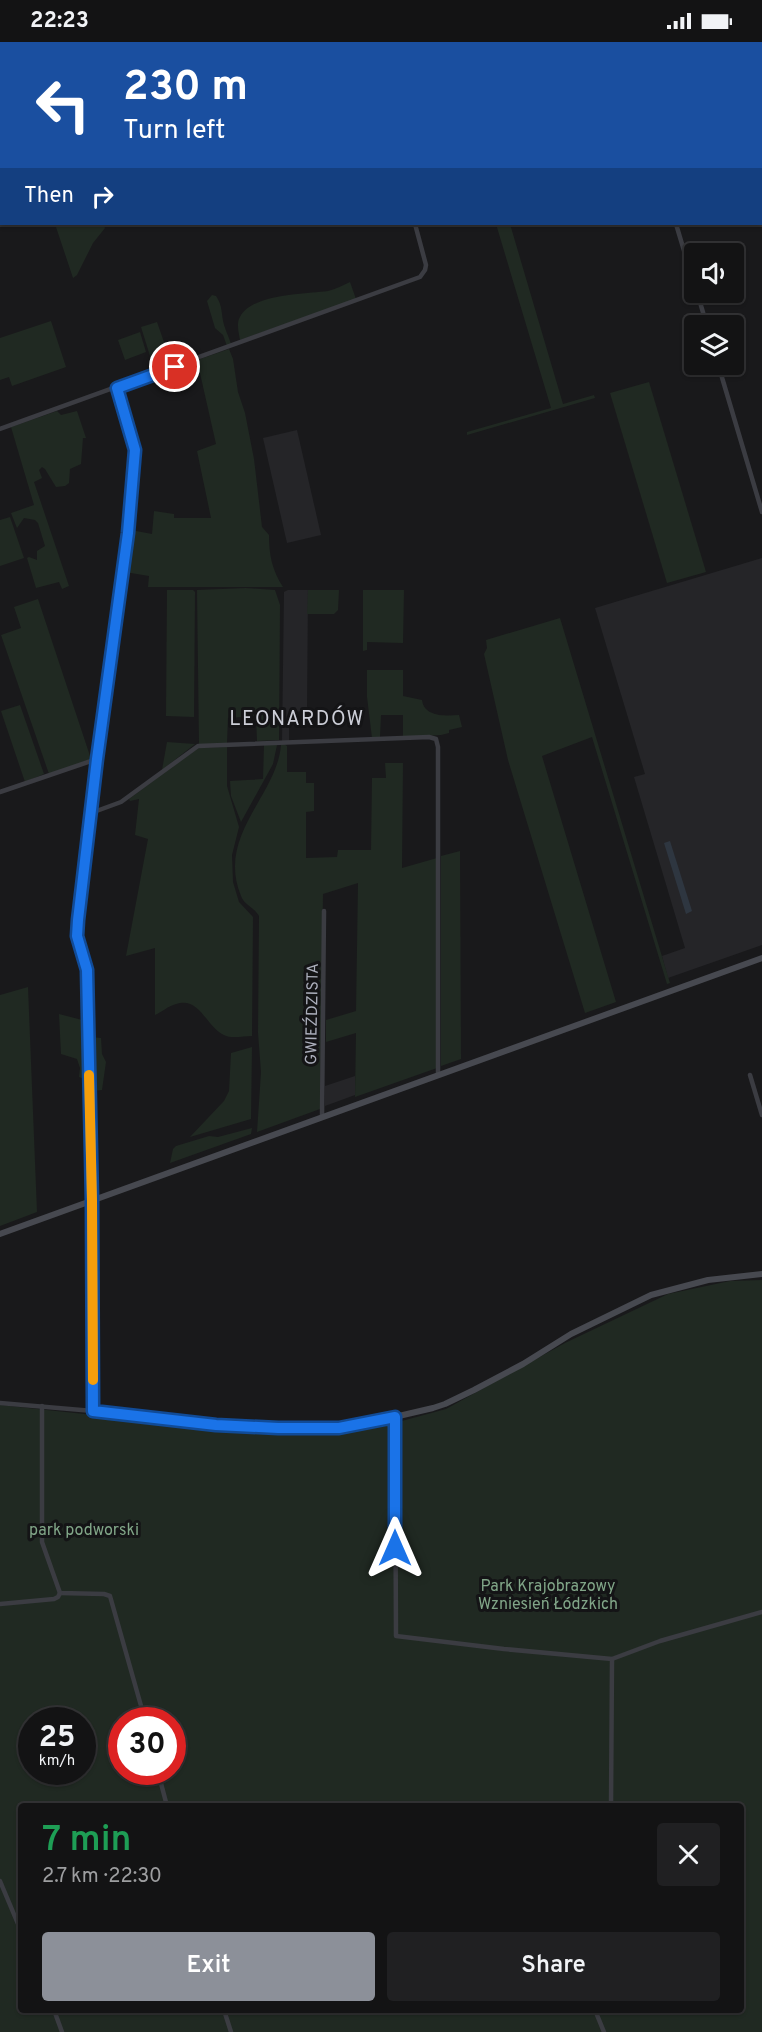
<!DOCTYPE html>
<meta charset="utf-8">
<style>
:root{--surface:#131314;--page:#202022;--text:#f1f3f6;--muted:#9d9ea0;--line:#323234;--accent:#8c9099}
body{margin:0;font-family:Overpass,sans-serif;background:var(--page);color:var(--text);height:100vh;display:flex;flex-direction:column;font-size:22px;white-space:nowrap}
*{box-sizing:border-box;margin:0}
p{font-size:20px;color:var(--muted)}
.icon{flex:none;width:33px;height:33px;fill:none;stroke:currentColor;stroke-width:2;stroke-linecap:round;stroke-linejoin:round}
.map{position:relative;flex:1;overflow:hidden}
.panel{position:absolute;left:18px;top:1761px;width:726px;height:210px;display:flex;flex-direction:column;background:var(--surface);border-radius:6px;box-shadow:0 2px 4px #0004,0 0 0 2px var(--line)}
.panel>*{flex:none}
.hud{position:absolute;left:0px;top:0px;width:762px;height:183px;box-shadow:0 2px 4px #0004,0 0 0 2px var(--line);background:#1a4fa0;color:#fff;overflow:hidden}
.tools{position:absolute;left:684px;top:201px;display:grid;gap:12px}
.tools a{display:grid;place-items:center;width:60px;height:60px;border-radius:6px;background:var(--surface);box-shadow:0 2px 4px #0004,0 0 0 2px var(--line);font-size:30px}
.speed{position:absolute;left:18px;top:1665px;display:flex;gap:12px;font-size:30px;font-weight:700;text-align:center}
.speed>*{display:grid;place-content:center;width:78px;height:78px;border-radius:50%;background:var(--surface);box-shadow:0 2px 4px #0004,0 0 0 2px var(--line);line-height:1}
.speed small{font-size:15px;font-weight:400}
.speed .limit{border:9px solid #d22;background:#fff;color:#111}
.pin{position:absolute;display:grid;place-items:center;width:51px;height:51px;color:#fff;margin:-26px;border:3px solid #fff;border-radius:50%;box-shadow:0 2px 6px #0007}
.me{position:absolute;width:66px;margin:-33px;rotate:0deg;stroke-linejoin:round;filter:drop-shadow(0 0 4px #0008)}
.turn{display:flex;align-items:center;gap:21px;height:126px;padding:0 24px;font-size:27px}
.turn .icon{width:78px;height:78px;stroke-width:2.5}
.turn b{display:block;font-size:42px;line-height:51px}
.then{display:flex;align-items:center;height:57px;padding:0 24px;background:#0003;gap:12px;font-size:22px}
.round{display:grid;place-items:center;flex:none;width:63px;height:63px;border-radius:6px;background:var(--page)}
.head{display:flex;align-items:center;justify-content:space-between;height:102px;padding:0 24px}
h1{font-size:36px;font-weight:600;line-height:45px;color:#1e9e55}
.button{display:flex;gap:12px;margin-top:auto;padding:12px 24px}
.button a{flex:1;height:69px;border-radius:6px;background:var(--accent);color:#fff;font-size:24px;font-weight:600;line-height:69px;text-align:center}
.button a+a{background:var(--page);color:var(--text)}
.status{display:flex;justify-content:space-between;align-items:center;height:42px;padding:0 30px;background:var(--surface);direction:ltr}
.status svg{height:16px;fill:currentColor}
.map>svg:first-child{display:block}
.built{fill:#252528}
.green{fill:#202922;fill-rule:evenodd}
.water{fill:#2e3640}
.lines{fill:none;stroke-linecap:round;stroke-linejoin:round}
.street{stroke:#3b3c42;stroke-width:4.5}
.secondary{stroke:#474950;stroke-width:6}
.route-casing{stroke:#114b97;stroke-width:15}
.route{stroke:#1a73e8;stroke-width:10}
.slow{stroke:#f59e0b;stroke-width:10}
.labels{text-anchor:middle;stroke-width:6;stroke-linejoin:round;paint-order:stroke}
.street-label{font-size:16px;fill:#abaebb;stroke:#141416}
.park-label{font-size:16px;fill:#81a688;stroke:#141416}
.quarter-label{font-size:20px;letter-spacing:1.5px;fill:#ccced7;stroke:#141416}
</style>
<div class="status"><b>22:23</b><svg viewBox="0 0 49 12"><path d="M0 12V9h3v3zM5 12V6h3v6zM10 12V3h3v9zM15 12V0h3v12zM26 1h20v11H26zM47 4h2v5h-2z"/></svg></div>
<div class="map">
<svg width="762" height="1990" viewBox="0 0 762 1990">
<rect width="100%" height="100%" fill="#19191b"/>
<g class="built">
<path d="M297,388l24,105 -34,8 -24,-105z"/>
<path d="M762,516v387l-94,33 -6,-22 23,-8 -51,-171 11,-3 -50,-166z"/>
<path d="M288,548h20l-1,121 -18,1v29h-7l2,-149z"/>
<path d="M355,1034v19l-30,11v-20z"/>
</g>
<g class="green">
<path d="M55,182h48l2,4 -12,15 -16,32 -4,3z"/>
<path d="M496,182h14l53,180 31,-9 1,3 -128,37v-3l84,-24z"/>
<path d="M350,240l6,17 -116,41c-1,-6 -4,-17 0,-23 11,-23 65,-23 88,-26 8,-2 15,-6 22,-9z"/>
<path d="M212,253l4,1c7,10 5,18 8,29 2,6 5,13 7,19l-4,2 -4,-11 -8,-7 -8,-27z"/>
<path d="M51,279l15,46 -54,19 -3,-9 -9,3v-42z"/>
<path d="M157,280l15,43 -17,7 -14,-45z"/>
<path d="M140,290l6,20 -21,8 -7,-20z"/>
<path d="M229,307l4,10 5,33 7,21 9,46 8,68 7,8c0,20 3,35 14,52h-135l1,-11 -24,-4 6,-42 21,4 2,-23 20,3v4h37l-14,-67 19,-7 -19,-84z"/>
<path d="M649,340l57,190 -39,11 -57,-190z"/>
<path d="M57,369l4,4 16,-4 9,27h-3l-2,26 -11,5 -1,14 -4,3 -9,1 -11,-18 -3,-2 -3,3 3,8 -8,4 35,104 -7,3 -3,-7 -23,6 -9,-30 2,-1 8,3v-9l8,-5 -7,-23 -3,-3 -11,-2 -7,10 -6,-15 23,-8 -23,-78z"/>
<path d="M10,475l14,41 -24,8v-46z"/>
<path d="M246,546l29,2 5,15 -1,135 -22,1 -1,-25 -28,2 -1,25 -28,2 -2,-155z"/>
<path d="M167,548h26l2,2 -1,125 -28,-1z"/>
<path d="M308,548h31l-1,20 -4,4h-27z"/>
<path d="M363,548h41l-1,53 -36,-1v8l-4,1z"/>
<path d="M38,557l53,160 -42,15 -48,-139 20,-7 -7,-21z"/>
<path d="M560,576l110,365 -3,1 -75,-247 -50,19 74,246 -31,11 -77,-253 -24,-106 3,-6 -1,-8z"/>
<path d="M367,628h36v26l19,4c2,17 23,16 37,15l3,12 -13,3v3l-8,2 -38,2v-22h-22l-1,22 -8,1 -5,-41z"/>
<path d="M20,663l24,69 -19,8 -24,-71z"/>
<path d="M167,700l28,2 -33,26z"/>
<path d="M284,702l3,2v26h19v11h8v28l-8,1v46l31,-1 1,-7h33l1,-72h14l-1,-15h18l-1,105 35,-10v210l-82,29 1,-64 -30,9v-22l30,-9 2,-128 -35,11 -3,215 -63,23 4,-60 -3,-39 1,-117c-5,-9 -15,-11 -18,-20 -25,-61 36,-100 40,-151z"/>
<path d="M264,703h13l-4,19 -32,58 -10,-26 -1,-15 33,-2z"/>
<path d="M227,705v39l12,41 -7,28 1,27 6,20 14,15 -1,119c-8,0 -21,3 -28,-1 -18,-8 -24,-39 -48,-31 -8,2 -14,8 -21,11v-67l-29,8 22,-117 -13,-4 4,-36 -9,2 -1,-2 69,-51z"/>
<path d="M460,809l1,208 -20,7v-210z"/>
<path d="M28,945l9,225 -37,14v-231z"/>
<path d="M59,972l27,7 1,59 -8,-3 1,-9 -3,-9 -16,-5z"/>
<path d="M91,995l10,1 1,16 4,8 -4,28 -11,1z"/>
<path d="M252,1005l-1,72 -61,18 34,-36 5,-10 2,-38z"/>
<path d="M252,1086l-1,6 -81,29 3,-14 3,-3 33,-10 9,1z"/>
<path d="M762,1238v752h-762v-627l159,17 121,10 59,-1 59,-9 48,-13 119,-66 103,-49 62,-13zM32,1678h50v52h-50zM122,1678h50v52h-50zM21,1764h720v204h-720z"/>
</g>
<path class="water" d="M670,799l22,70 -6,3 -22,-71z"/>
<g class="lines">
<g class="street">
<path d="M169,0l1,2"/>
<path d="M509,0v2"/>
<path d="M631,0v2"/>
<path d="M675,0v2"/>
<path d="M760,180h2"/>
<path d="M676,182l18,60"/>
<path d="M697,250l10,34"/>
<path d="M718,322l44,148"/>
<path d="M0,387l420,-152 5,-7 1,-5 -11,-41"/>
<path d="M0,750l97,-33"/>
<path d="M91,771l30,-11 77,-56 231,-9 7,2 2,8v328"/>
<path d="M750,1033l12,40"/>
<path d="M322,1075l2,-206"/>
<path d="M92,1159l-5,-231 -10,-34 1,-16 19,-161 31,-226 7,-83 -18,-62"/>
<path d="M0,1361l93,8"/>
<path d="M42,1364v136l18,51 44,1 6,2 35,124"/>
<path d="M395,1375l1,219 108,13 108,10 48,-18 102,-29"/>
<path d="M0,1562l54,-5 4,-2 2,-4"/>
<path d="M158,1730l9,34"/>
<path d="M611,1764l1,-147"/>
<path d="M0,1839l21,50"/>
<path d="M54,1968l8,22"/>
<path d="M224,1968l7,22"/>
<path d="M595,1968l9,22"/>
</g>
<g class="secondary">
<path d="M92,1159l1,210 137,15 102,3 24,-3 77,-18 12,-4 29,-14 49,-26 48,-30 80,-39 57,-15 54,-6"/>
<path d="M0,1192l762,-276"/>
</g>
</g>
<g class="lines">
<defs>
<path id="route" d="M175,325l-58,21 18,62 -7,83 -31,226 -19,161 -1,16 10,34 5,231 1,210 123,14 62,3h61l56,-11v131"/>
</defs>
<use href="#route" class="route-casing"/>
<use href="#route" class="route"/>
<path class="slow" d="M89,1033l3,126 1,179"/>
</g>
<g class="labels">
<g class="street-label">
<text transform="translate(311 972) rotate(-89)" y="6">GWIEŹDZISTA</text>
</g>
<g class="park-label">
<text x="84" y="1493">park podworski</text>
<text x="548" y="1549">Park Krajobrazowy<tspan x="548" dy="18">Wzniesień Łódzkich</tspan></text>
</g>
<g class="quarter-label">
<text x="297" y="683">LEONARDÓW</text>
</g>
</g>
</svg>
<div class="tools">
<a><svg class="icon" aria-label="sound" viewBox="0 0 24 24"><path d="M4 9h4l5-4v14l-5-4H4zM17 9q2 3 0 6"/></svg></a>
<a><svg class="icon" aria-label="layers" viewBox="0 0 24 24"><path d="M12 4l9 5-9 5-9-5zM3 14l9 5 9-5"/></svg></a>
</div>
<div class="speed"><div>25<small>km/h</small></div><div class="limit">30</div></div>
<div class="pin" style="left:175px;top:325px;background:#d93025"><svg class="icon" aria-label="arrive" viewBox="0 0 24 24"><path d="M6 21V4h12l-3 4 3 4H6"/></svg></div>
<svg class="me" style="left:395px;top:1506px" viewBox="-20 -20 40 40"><path d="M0-17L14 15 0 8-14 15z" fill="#1a73e8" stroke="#fff" stroke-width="4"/></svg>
<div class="hud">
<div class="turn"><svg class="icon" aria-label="left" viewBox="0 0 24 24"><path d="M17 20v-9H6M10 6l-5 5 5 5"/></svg><div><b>230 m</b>Turn left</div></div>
<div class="then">Then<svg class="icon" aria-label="right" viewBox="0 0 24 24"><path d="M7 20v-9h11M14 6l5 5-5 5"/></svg></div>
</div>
<section class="panel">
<div class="head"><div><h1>7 min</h1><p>2.7 km · 22:30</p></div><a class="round"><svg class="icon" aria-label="close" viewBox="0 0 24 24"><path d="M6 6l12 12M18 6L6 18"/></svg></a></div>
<div class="button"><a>Exit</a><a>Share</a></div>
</section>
</div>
